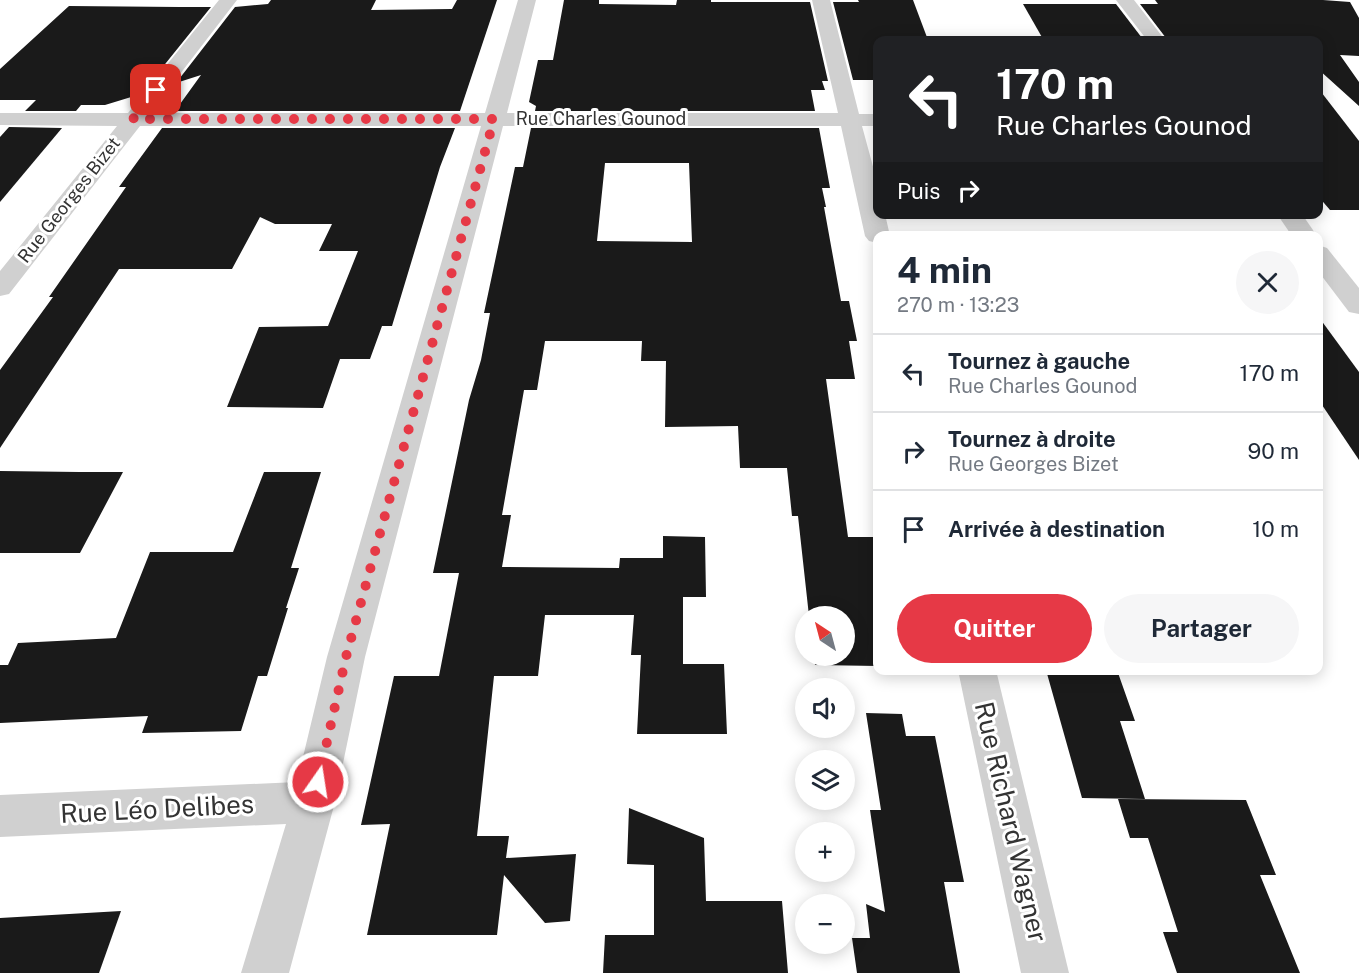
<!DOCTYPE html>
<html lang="fr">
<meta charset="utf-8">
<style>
:root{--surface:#fff;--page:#f6f6f7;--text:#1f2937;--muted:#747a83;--line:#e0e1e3;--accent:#e63946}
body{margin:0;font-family:"Public Sans",sans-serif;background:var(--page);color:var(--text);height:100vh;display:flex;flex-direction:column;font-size:22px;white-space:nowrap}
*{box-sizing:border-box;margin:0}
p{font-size:20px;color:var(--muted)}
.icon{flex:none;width:33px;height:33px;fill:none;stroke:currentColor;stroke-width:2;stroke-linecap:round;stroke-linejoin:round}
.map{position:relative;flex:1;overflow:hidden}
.drawer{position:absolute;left:873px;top:231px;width:450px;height:444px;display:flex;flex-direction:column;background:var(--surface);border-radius:12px;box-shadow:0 3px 15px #0003}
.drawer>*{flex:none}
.guide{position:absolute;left:873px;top:36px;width:450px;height:183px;border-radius:12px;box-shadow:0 3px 15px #0003;background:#202124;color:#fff;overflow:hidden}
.needle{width:39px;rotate:324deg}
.controls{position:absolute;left:795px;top:606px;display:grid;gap:12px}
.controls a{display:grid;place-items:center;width:60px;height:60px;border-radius:50%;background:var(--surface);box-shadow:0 3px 15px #0003;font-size:30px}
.pin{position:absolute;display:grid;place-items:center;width:51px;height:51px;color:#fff;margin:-26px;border-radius:12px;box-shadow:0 3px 9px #0006}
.me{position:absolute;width:66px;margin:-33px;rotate:13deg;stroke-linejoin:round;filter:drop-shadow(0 0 4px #0008)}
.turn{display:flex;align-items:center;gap:21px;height:126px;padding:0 24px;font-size:27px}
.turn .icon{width:78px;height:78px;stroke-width:2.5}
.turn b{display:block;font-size:42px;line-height:51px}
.then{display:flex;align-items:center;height:57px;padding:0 24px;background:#0003;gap:12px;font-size:22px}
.round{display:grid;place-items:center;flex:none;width:63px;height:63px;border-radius:32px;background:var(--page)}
.headline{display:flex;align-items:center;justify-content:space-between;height:102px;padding:0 24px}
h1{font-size:36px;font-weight:700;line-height:45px}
.cta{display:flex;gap:12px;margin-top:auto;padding:12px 24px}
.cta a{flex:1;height:69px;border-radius:36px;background:var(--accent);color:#fff;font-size:24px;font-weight:700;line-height:69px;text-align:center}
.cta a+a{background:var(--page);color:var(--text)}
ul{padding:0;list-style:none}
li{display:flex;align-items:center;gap:18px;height:78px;padding:0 24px;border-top:2px solid var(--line)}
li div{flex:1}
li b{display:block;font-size:22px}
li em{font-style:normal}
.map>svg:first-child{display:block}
.building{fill:#1a1a1a;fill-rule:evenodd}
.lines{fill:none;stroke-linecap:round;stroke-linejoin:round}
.street{fill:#d0d0d0;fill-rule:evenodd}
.route{stroke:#e63946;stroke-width:10;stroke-dasharray:0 18}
.labels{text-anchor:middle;stroke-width:6;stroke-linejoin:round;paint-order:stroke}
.far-street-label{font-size:18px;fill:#333;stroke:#fff}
.near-street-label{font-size:26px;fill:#333;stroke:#fff}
</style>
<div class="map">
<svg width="1359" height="973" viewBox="0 0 1359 973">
<rect width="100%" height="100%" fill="#fff"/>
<g class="building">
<path d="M271,0h105l-5,10 81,-1 5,-9h40l-37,111h-285l26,-36 -25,8 59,-76 33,-3z"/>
<path d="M564,0h35v4l77,1 1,-5h34v2h99l18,79h-6l3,9h-14l4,21h-280l1,-5 -7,-4 9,-42h15z"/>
<path d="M858,0h55l15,40h-50v40h-25l-20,-78h26z"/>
<path d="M1155,0h168l27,2 9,16v38l-19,-1 19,27v24l-41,-37v-29l-152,-2 -26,-34h18z"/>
<path d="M1023,4h93l26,34 -99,1z"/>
<path d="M69,6l110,1h32l-70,87 -36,11h-24l-5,6h-51l11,-11h-36v-31z"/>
<path d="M1318,88l41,53v69h-29l-12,-14z"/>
<path d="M9,127l53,1 -62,74v-65z"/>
<path d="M162,128h293l-15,39 -48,159h-10l-12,33h-30l-17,49 -96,-1 32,-80 69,-1 30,-75h-39l13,-27h-57l-15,-7 -28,52h-113l-119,179v-78l53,-73h-4l77,-110h-7z"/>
<path d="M531,128h288l11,60h-8l4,19h-2l17,94h8l8,40h-8l6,38h-29l22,158h30v129l-63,-1 -1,-9h30v-40h-35l-11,-100h-6l-5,-48h-47l-2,-42 -73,1 1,-66h-25l1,-20h-97l-8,49h-13l-22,125h9l-9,52 117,1 1,-10h43v-22l42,1 1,60h-23v67h41l3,70h-90l4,-79h-10l3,-40h-89l-7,61h-44l-17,160h32l-3,22 70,-4 -6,67 -25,2 -41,-48 -7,60h-130l23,-111 -29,1 33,-149h45l20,-103h-26l36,-173 12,-40 9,-47h-6l31,-146h8zM605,163h84l3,79 -95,-1z"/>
<path d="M1318,316l41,56v88l-41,-61z"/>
<path d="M0,471l79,1h44l-43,81h-80z"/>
<path d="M264,472h57l-30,96h8l-13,40h2l-21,68h-9l-17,55 -99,2 6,-17 -148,7v-58h8l10,-22 98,-5 34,-86h83z"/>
<path d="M1046,670h71l18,51h-15l25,78 -63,-1z"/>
<path d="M866,713l36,1 4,22h29l29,146h-20l16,91h-103l-5,-35h18l-4,-34 19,8 -15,-102h11z"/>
<path d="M1118,799l128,1 30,75h-16l40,98h-123l-14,-41h15l-30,-94h-18z"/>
<path d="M629,808l75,30 2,63h76l6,72h-185l2,-38h49v-70l-27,-1z"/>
<path d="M121,911l-22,62h-99v-55z"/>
</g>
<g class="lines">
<g class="street">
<path d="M219,0h18l-87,113h335l33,-113h18l-29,113h331l-26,-113h18l29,114h19v12h-16l16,59v29h7l5,22h-12v7l-9,-2 -4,-5 -24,-110h-338l-138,531 -30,145 -46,171h-48l45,-149 -286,13v-42l297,-13 30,-125 154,-531h-341l-131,168 -9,2v-25l117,-145 -117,-1v-12h128z"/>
<path d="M1116,0h18l31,40h-18z"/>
<path d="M1277,214h25l15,22h-25z"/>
<path d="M1318,245l9,3 32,40v26l-10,-2 -31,-41z"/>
<path d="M958,670h38l73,303h-48z"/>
</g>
</g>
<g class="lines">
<path class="route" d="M156,90l-23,29h361l-148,538 -28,125"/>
</g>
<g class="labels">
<g class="far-street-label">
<text x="601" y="125">Rue Charles Gounod</text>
<text transform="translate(69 200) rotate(-52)" y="6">Rue Georges Bizet</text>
</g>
<g class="near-street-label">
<text transform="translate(157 809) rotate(-3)" y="9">Rue Léo Delibes</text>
<text transform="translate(1011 822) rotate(77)" y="9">Rue Richard Wagner</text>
</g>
</g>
</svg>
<div class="controls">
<a><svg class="needle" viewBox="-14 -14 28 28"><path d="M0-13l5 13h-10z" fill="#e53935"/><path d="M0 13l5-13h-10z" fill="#747a83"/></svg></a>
<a><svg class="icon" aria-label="sound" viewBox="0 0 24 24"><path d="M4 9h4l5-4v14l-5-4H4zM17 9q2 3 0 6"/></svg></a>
<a><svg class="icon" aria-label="layers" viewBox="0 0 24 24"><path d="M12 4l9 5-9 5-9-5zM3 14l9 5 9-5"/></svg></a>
<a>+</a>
<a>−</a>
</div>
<div class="pin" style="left:156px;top:90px;background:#d93025"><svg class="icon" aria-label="arrive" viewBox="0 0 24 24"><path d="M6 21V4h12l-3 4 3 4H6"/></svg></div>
<svg class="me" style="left:318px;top:782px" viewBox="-20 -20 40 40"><circle r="17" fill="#e63946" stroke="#fff" stroke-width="3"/><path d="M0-11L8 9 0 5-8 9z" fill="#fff"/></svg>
<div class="guide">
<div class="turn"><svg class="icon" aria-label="left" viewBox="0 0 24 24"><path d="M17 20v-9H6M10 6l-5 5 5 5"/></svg><div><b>170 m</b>Rue Charles Gounod</div></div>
<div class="then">Puis<svg class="icon" aria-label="right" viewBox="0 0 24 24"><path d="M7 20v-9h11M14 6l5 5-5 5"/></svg></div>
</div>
<section class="drawer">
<div class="headline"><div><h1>4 min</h1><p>270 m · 13:23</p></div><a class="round"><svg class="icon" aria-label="close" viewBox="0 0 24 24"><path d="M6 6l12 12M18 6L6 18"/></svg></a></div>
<ul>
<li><svg class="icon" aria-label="left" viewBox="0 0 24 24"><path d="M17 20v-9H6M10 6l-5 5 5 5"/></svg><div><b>Tournez à gauche</b><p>Rue Charles Gounod</p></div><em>170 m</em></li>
<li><svg class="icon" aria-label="right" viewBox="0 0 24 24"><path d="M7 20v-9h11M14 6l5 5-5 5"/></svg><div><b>Tournez à droite</b><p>Rue Georges Bizet</p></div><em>90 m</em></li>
<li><svg class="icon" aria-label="arrive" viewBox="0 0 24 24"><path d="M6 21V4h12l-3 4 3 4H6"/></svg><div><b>Arrivée à destination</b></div><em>10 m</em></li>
</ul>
<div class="cta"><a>Quitter</a><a>Partager</a></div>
</section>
</div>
